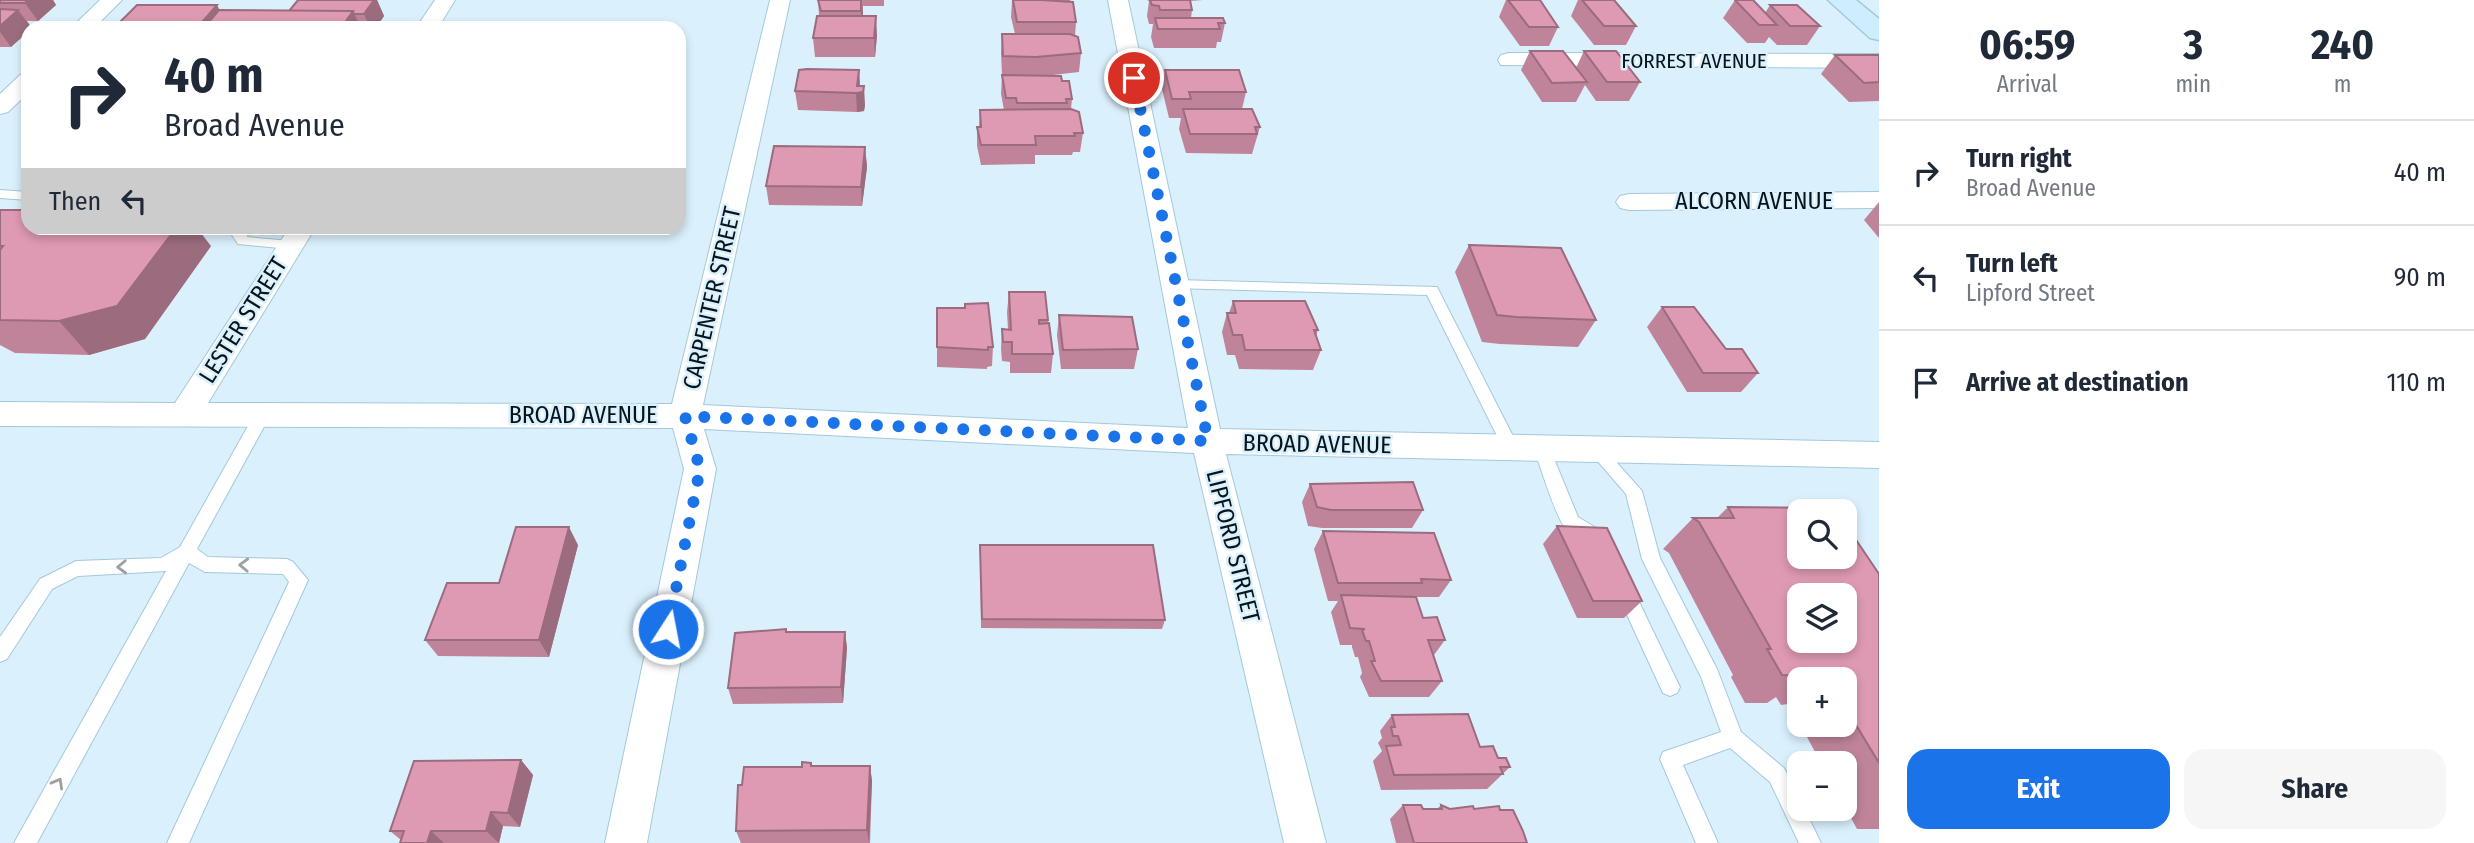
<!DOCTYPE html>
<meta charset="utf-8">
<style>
:root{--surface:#fff;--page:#f6f6f7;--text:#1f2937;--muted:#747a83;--line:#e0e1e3;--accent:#1a73e8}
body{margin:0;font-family:"Fira Sans Condensed",sans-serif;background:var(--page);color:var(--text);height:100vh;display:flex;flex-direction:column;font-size:26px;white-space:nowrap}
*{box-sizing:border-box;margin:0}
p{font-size:23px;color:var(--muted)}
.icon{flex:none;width:38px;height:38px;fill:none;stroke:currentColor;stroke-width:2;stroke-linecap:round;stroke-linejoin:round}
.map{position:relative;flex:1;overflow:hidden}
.side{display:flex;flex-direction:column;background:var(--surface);width:595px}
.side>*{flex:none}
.hud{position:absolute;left:21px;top:21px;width:665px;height:214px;border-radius:21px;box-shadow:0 4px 10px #0003;background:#fff;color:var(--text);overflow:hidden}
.tools{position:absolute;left:1787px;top:499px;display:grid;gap:14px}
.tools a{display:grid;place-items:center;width:70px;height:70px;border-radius:14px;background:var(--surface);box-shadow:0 4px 10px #0003;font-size:35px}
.pin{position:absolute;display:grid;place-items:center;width:60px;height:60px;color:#fff;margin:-30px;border:4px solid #fff;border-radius:50%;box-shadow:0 2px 7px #0007}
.me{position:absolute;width:77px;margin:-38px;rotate:11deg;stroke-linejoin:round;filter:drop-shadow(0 0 5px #0008)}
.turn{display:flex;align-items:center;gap:24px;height:147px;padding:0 28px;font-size:32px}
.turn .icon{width:91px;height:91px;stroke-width:2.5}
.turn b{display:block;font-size:49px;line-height:60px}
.then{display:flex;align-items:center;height:66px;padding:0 28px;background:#0003;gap:14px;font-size:26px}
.eta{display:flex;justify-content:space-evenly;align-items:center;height:119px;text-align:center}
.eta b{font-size:42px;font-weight:700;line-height:49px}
.action{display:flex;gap:14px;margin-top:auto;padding:14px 28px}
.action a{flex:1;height:80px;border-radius:21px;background:var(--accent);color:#fff;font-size:28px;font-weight:700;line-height:80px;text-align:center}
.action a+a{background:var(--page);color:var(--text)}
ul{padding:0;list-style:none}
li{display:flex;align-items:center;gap:21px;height:105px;padding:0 28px;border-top:2px solid var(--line)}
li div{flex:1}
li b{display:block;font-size:26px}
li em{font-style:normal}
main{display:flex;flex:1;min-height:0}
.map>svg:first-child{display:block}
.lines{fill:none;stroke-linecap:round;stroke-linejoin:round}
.lane-casing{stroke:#a3c8dc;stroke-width:2}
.street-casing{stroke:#a3c8dc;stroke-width:2}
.secondary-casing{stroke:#a3c8dc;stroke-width:3}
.lane{fill:#fff;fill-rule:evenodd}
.street{fill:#fff;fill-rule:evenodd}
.secondary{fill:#ceeefe;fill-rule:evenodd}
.wall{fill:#bf849a}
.shaded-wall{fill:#9b6c7d}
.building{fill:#de9ab3;stroke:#9b6c7d;stroke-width:2;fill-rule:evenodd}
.oneway{stroke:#9ba1a4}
.route{stroke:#1a73e8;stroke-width:12;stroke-dasharray:0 21.6}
.labels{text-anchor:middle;stroke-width:5;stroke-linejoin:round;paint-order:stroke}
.far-street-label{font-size:21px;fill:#06141b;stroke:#daf1fd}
.street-label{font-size:24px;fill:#06141b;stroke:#daf1fd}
</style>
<main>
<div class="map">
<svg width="1879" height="843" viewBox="0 0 1879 843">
<rect width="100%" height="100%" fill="#daf1fd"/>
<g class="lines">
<defs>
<g id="lane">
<path d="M0,190l28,2v8l-28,-2z"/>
<path d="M237,228h12l-2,9 43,4 7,4 -7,4 -52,-5 -6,-9z"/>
<path d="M1176,280l261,7 82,161 -2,4h-12l-78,-157 -256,-7 -2,-3z"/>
<path d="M263,408l8,6 -74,135 11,8 79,2 6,3 15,18 -119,263h-22l122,-261 -6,-8 -78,-2 -16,-9 -152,280h-23l152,-272 -88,5 -26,13 -45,70 -7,3v-25l40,-58 36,-18 85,-3 19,-11 77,-137z"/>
<path d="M1542,443l6,2 2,4 28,68 25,15 3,5 -3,5c-10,4 -32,-8 -39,-16 -9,-11 -24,-61 -30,-77l2,-4z"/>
<path d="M1596,444l6,2 40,45 18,67 57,111 24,63 43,36 15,30v10h5l17,35h-22l-29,-61 -40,-34 -47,17 35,78h-22l-36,-84 3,-7 58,-20 -20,-55 -59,-118 -16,-65 -38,-44 2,-4z"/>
<path d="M1625,583l6,2 46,96 3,6 -3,6 -7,3 -7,-3 -47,-102 3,-6z"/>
</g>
<g id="street">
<path d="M100,0h22l-28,28h-23z"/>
<path d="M435,0h20l-17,28h-22z"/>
<path d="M770,0h20l-87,405 485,23 -80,-428h20l92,429 659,13v26l-653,-14 100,389h-42l-90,-390 -490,-24 12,40 -69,374h-42l79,-374 -11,-41 -673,-2v-24l175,1 114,-175h26l-107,175 464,1z"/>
<path d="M1509,53l370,1v14l-378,-3 -3,-5 3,-5z"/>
<path d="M28,73v20l-20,19 -8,2v-20l20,-19z"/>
<path d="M1879,192v16l-250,2 -9,-2 -4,-6 4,-6 9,-2z"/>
</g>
<path id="secondary" d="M1828,0h28l23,19v21l-9,-2z"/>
</defs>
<use href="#lane" class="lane-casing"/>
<use href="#street" class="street-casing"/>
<use href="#secondary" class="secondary-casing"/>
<use href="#lane" class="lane"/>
<use href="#street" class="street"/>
<use href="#secondary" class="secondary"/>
</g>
<g class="wall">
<path d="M0,0h53l3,5 -18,16h-11l5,7h-4l-17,19h-11z"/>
<path d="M298,0h79l7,16 -8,12h-262l106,-18 69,1z"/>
<path d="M818,0h66v6h-21v10l14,19 -2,22h-60l-2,-19 6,-22z"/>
<path d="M1012,0h58l6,22 -1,14 6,17 -2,19 -35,4 18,5 10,18 -1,10 12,24 -3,19h-7l-1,3h-37v9l-54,1 -4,-19v-19h2l1,-17h24l-3,-16 1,-19 -1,-22 1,-19h13l-4,-17z"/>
<path d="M1147,0h56l-13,1 2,9 -1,8 34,5 -4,19h-4l-1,6h-62l-3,-11 2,-13h-4l-2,-8 2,-15z"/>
<path d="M1506,0h34l18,27 -9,19h-29l-21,-29z"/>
<path d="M1578,0h36l22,26 -10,19h-32l-23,-29z"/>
<path d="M1735,0l30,13 5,-8 50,21 -13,19h-30l-8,-8 -4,6h-18l-24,-25z"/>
<path d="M1530,51l46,17 8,-17 56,31 -11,19h-33l-11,-16 -9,17h-34l-21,-32z"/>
<path d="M1835,55h44v46l-30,1 -28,-28z"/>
<path d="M859,70l1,16 5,19 -1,6 -7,1 -59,-2 -3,-19z"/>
<path d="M1165,70l81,22 -4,17 18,18 -8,27 -66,-1 -7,-24 2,-11h-12l-7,-29z"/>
<path d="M865,147l2,20 -5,39 -93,-1 -3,-19z"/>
<path d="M1879,202v36l-15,-18z"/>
<path d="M0,210l211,36 -66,93 -56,16 -74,-2 -15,-8z"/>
<path d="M1469,245l127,75 -18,27 -78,-3 -18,-2 -27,-70z"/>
<path d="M1009,292l39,28 5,34 -2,19h-41v-11l-8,-1 -1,-12 1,-20 6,1 -1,-18z"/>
<path d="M1233,301l85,29 -2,6 5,14 -8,20 -74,-1 -4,-14h-8l-5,-23 5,-19h2z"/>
<path d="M1662,307l64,42 32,24 -17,19h-54l-40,-65z"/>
<path d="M937,308l56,39 -1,19 -5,1v2l-50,-2z"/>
<path d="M1059,315l79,34 -4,20h-73l-4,-34z"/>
<path d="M1310,484l113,26 -11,18h-90l-14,-2 -6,-24z"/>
<path d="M1728,507l151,67v255h-22l-13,-24v-42h-23l-21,-39h44v-45h-45v44l-11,-19 -7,1 -5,-8 -9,6h-22l-14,-26 2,-2 -64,-122 -6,-4 30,-31h24z"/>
<path d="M1557,526l85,75 -18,17h-47l-34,-74z"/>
<path d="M1323,531l128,49 -12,17h-27l11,21 22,22 -11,15 8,26 -13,16h-60l-9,-20 2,-4 -4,-16h-3l-3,-10v-2h-12l-9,-33 7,-11h-10l-14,-52z"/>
<path d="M578,545l-29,112 -111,-1 -13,-16 74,-57z"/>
<path d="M980,545l185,75 -3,9 -181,-1z"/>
<path d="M786,629l1,3h58l2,16 -4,55 -110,1 -5,-16z"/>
<path d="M1392,715l88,32 30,20 -23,22 -106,1 -8,-29 9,-10 -4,-8 4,-5 -2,-7z"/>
<path d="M521,760l12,15 -13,52 -17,-1 -4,17h-99l1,-3 -11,-9z"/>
<path d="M812,766h58l2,15 -2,62h-129l-5,-12 6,-46z"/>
<path d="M1403,805l20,4h14l4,-4 9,4 50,1 27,33h-131l-6,-24z"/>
</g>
<g class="shaded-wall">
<path d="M28,0h25l3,5 -18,16 -13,-18z"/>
<path d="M374,0h3l7,16 -8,12h-6l-6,-14z"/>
<path d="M861,0l2,13 -1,17 -1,-19z"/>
<path d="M217,5l10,19 -4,4h-27z"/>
<path d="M18,10l14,18h-4v4l-17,15 -11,-15v-6z"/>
<path d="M353,11l8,17h-20z"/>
<path d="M876,16l1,19 -2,22 -1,-19z"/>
<path d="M859,70l1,19 4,-3 1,19 -1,6 -7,1 -1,-19z"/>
<path d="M865,147l2,20 -5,39 -1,-19z"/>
<path d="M176,228h21l14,18 -66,93 -56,16 -30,-34z"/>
<path d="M569,527l9,18 -29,112 -10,-17z"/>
<path d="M845,632l2,16 -4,55 -2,-16z"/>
<path d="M521,760l12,15 -13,52 -12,-14z"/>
<path d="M870,766l2,15 -3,62 -2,-13z"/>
<path d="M491,812l12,14 -4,17 -13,-12z"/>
<path d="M431,831l13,12h-17z"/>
</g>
<g class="building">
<path d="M0,0h28l-3,3h-25z"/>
<path d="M298,0h76l-10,14h-10l-1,-3h-64z"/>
<path d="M818,0h43v11h-40z"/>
<path d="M1013,0h28l32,2 3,20h-59z"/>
<path d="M1150,0h40l2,10h-32l-1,-4 -7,-1z"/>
<path d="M1508,0h32l18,27h-29z"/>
<path d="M1582,0h32l22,26h-32z"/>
<path d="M1735,0h18l24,25h-18z"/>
<path d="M137,5h80l-20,23h-83z"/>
<path d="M1770,5h27l23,21h-30z"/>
<path d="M0,9l18,1 -18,16z"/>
<path d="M219,10l134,1 -12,17h-181h44z"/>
<path d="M817,16h59l-2,22h-61z"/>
<path d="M1155,18h68l2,5h-7l2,6h-62z"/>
<path d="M1002,34h68l8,3 3,16 -45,4 -33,-1z"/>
<path d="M1530,51h33l24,31 -35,1z"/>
<path d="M1584,51h32l24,31h-33z"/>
<path d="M1835,55h44v27l-15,1z"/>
<path d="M807,69l52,1 -2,16h7l-1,6 -7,1 -61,-2 4,-21z"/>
<path d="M1165,70h74l7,22h-57l2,7h-19z"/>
<path d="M1002,75l59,1 1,5h7l3,18h-6l1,4h-50l-1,-5h-10z"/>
<path d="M1071,109l8,3 4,21h-9l1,3h-40l1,9h-55l-4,-18h4l-1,-17z"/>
<path d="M1183,109h69l8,18h-5l2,7h-67z"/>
<path d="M774,146l91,1 -4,40 -95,-1z"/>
<path d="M0,210h28v18h148l-59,78 -58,15 -59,-1v-70l3,-4h-3z"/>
<path d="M1469,245l92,3 35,72 -80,-3 -19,-2z"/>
<path d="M1009,292h36l3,28h-9v4l10,-1 4,31h-41v-12h-9l-1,-13 9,1z"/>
<path d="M1233,301h72l13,29h-4l7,20h-76l-3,-15h-9l-6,-22h9z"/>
<path d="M988,303l5,44h-5v3l-51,-3v-39h28v-4z"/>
<path d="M1662,307h32l32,42h16l16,24h-55z"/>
<path d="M1059,315l73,2 6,32 -75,1z"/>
<path d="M1413,482l10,28h-92l-14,-3 -7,-23z"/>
<path d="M1728,507l107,1 3,3h-39v45h45v-34l35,52v189l-35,-58v-26h-15l-1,-2h-8l-5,-8 -13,1 4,6 -24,-1 -15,-26h4l-72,-127 -6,-4h41zM1799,595h45v45h-45z"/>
<path d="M1557,526l50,2 35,73h-49z"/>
<path d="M516,527h53l-30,113h-114l22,-57h52z"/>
<path d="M1323,531l111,2 17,47 -30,-1 1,4h-84z"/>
<path d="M980,545h173l12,75 -183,-1z"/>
<path d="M1341,595l75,2 7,21 14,-1 8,23h-17l14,41h-61l-10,-20h4l-6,-20h-3l-4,-11 3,-1 -15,-1z"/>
<path d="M786,629v3h59l-4,55 -113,1 7,-55z"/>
<path d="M1468,714l12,33 13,-1 5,12h8l4,9h-10l3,7 -109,1 -8,-29 15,-1 -3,-9h-5l-2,-9h4l-3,-12z"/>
<path d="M521,760l-13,53 -17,-1 -5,19h-55l-4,12h-27l4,-12h-14l24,-70z"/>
<path d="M802,762l9,1v3h59l-3,64 -131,1 2,-46h4l2,-18h58z"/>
<path d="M1403,805h18l2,4h19l-1,-4 9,4 23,-3 1,3 25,-3 1,4h13l10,21 4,12h-113z"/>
</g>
<defs><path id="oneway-chevron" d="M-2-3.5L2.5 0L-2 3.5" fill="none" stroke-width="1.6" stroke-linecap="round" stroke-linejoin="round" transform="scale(1.75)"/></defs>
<g class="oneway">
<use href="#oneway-chevron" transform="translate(244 565) rotate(-178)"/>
<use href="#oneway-chevron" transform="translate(122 567) rotate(178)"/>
<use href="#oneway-chevron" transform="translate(58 783) rotate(-61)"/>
</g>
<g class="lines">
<path class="route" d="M668,629l32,-160 -15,-53 523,25 -74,-363"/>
</g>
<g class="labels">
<g class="far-street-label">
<text x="1694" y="68">FORREST AVENUE</text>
</g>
<g class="street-label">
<text x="1754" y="209">ALCORN AVENUE</text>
<text transform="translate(712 298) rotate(-77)" y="8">CARPENTER STREET</text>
<text transform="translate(243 320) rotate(-58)" y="8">LESTER STREET</text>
<text x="583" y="423">BROAD AVENUE</text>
<text transform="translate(1317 444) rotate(1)" y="8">BROAD AVENUE</text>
<text transform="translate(1233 546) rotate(76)" y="8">LIPFORD STREET</text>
</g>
</g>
</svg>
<div class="tools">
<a><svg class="icon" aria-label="search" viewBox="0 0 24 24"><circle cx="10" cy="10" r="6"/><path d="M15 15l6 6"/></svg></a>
<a><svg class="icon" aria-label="layers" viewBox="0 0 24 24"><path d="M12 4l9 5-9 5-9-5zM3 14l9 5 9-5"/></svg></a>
<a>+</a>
<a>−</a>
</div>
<div class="pin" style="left:1134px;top:78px;background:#d93025"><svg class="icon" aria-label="arrive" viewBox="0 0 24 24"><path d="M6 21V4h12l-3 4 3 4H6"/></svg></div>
<svg class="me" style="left:668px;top:629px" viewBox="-20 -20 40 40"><circle r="17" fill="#1a73e8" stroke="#fff" stroke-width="3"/><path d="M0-11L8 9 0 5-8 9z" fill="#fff"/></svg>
<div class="hud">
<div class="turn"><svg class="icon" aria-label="right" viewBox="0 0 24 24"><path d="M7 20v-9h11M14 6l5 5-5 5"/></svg><div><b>40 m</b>Broad Avenue</div></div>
<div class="then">Then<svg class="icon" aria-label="left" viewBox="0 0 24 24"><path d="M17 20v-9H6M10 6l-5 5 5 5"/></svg></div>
</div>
</div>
<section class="side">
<div class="eta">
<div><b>06:59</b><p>Arrival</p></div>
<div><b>3</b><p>min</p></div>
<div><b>240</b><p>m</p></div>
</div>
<ul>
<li><svg class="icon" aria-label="right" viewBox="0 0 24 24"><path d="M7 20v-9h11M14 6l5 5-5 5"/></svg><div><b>Turn right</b><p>Broad Avenue</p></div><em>40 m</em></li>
<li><svg class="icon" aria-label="left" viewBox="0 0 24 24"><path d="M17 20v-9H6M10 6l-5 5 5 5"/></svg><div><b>Turn left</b><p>Lipford Street</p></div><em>90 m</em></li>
<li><svg class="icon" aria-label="arrive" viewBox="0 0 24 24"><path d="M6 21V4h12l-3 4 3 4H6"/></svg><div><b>Arrive at destination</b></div><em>110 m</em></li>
</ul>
<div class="action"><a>Exit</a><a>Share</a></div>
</section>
</main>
